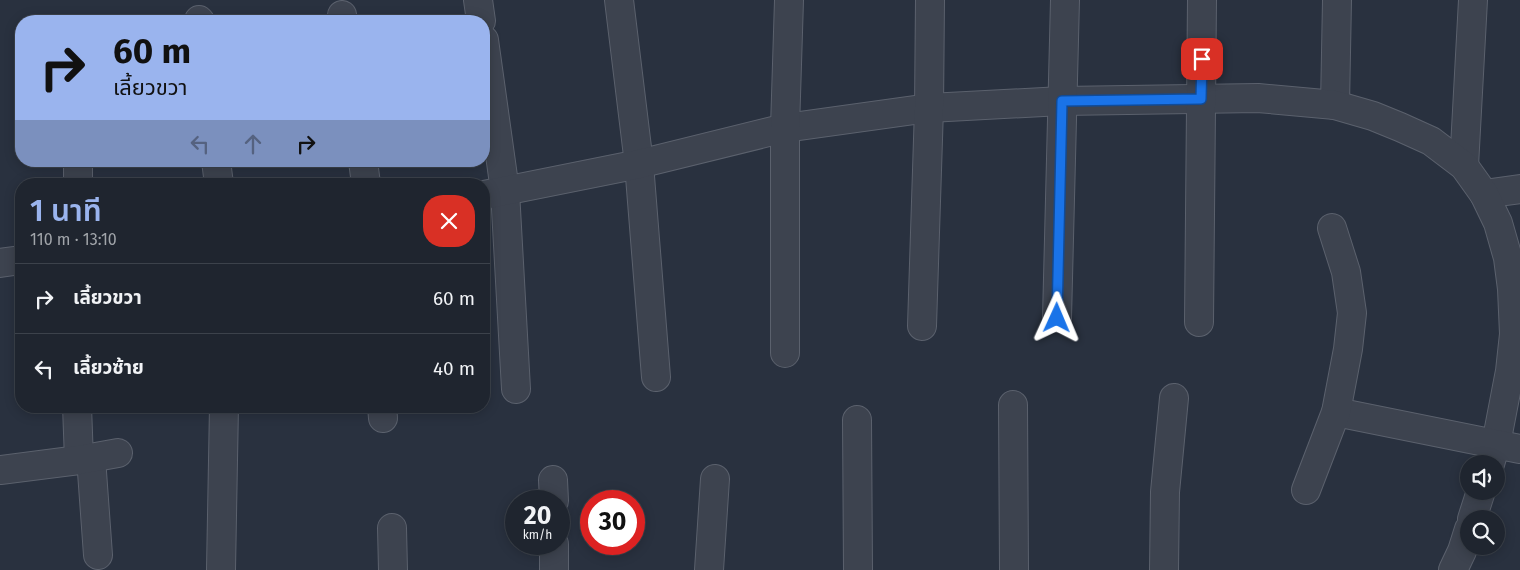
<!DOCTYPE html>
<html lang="th">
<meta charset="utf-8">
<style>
:root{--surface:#1f252f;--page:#272d37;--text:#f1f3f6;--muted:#a1a5aa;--line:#3c424b;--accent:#9ab4ee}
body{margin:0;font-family:"Fira Sans","Noto Sans Thai",sans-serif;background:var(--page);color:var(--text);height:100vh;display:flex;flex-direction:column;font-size:19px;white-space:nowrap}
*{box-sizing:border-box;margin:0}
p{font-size:16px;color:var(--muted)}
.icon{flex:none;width:28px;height:28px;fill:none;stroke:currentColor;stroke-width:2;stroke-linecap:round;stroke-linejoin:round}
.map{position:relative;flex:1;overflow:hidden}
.drawer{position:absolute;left:15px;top:178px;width:475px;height:235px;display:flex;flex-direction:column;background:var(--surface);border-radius:20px;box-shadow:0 2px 12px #0003,0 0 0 1px var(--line)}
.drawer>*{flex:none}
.banner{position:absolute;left:15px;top:15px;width:475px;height:152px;border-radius:20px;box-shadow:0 2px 12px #0003,0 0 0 1px var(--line);background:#9ab4ee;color:#111;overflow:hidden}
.controls{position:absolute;left:1460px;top:455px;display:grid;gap:10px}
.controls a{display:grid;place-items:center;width:45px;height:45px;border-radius:50%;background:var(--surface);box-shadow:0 2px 12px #0003,0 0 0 1px var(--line);font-size:25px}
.speed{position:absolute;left:505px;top:490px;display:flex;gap:10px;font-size:25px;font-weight:700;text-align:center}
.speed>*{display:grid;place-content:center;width:65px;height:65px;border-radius:50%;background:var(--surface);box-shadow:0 2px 12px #0003,0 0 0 1px var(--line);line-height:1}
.speed small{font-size:12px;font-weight:400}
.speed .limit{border:8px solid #d22;background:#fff;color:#111}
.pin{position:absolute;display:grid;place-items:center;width:42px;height:42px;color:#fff;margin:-21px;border-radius:10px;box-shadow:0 2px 8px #0006}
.me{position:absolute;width:55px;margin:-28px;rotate:1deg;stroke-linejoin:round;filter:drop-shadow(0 0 4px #0008)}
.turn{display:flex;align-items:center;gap:18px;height:105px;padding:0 15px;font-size:22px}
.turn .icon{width:65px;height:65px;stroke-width:2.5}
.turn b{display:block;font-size:35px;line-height:42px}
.lanes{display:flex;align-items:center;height:48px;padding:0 15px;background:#0003;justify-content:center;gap:25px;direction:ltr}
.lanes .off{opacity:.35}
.round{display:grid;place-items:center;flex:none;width:52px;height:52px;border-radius:20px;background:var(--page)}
.headline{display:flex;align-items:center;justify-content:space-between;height:85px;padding:0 15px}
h1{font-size:30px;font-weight:600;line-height:38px;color:var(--accent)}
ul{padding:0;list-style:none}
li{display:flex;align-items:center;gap:15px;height:70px;padding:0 15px;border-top:1px solid var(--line)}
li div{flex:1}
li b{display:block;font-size:19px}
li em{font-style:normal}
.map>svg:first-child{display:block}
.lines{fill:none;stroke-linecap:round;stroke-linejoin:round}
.minor-casing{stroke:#5b616d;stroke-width:30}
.minor{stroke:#3d434f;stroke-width:28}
.route-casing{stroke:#114b97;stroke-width:12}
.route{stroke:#1a73e8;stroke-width:9}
</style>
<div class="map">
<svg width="1520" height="570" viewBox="0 0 1520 570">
<rect width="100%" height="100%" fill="#29313f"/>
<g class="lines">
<defs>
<g id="minor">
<path d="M478,0l3,21"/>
<path d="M619,0l20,164 17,213"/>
<path d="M342,15l1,6"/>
<path d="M199,20l1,1"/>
<path d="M484,40l21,151 11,198"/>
<path d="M1335,105l2,-105"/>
<path d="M78,161v23"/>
<path d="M216,161l3,23"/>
<path d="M363,161l3,23"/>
<path d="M1464,166l9,-166"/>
<path d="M1484,194l36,-5"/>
<path d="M484,195l155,-31 146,-36 144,-20 133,-7 196,-3 77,7 38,11 27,11 31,14 33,25 20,28 14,29 10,35 4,31 2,45 -4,37 -14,73 -6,20"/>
<path d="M0,263l21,-3"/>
<path d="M1057,318l8,-318"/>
<path d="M1199,322l3,-322"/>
<path d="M922,326l7,-218 1,-108"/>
<path d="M785,353v-225l4,-128"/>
<path d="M1013,405l1,165"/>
<path d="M77,406l2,54"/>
<path d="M382,406l1,12"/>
<path d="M1336,412l184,37"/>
<path d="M857,420l1,150"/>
<path d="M91,458l7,97"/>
<path d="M0,470l79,-10 39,-7"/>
<path d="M553,480l1,21"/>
<path d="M1306,490l30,-78 12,-63 4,-36 -6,-41 -14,-44"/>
<path d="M1472,519l9,-28"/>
<path d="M392,528l1,42"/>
<path d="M554,544v26"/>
<path d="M221,570l3,-164"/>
<path d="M709,570l6,-91"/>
<path d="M1164,570l1,-78 9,-94"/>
<path d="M1453,570l9,-19 7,-22"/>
</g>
</defs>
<use href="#minor" class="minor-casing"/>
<use href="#minor" class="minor"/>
</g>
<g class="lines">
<defs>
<path id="route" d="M1057,318l5,-217 139,-2 1,-40"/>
</defs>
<use href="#route" class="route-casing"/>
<use href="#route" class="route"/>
</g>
</svg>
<div class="controls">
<a><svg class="icon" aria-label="sound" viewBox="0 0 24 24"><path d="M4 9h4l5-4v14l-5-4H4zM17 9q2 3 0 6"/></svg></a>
<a><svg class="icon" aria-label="search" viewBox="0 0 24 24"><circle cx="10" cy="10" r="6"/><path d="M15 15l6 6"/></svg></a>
</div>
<div class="speed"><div>20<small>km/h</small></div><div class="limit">30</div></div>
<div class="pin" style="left:1202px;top:59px;background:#d93025"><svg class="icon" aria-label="arrive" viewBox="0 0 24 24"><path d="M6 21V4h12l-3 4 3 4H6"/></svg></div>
<svg class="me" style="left:1057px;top:318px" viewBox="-20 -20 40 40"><path d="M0-17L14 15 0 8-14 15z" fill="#1a73e8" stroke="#fff" stroke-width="4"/></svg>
<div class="banner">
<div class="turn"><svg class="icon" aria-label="right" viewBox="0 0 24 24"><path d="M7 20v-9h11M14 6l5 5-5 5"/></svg><div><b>60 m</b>เลี้ยวขวา</div></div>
<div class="lanes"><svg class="icon off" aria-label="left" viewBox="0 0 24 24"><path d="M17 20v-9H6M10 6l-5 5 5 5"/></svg><svg class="icon off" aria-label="ahead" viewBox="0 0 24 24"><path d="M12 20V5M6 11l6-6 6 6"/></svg><svg class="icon" aria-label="right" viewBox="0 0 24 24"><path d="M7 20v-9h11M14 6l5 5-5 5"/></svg></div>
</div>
<section class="drawer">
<div class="headline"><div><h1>1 นาที</h1><p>110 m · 13:10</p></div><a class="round" style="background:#d93025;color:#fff"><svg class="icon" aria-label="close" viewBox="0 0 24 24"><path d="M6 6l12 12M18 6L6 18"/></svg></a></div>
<ul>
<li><svg class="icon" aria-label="right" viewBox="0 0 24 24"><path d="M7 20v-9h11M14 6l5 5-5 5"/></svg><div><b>เลี้ยวขวา</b></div><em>60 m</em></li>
<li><svg class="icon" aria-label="left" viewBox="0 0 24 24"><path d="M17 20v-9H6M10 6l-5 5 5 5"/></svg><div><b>เลี้ยวซ้าย</b></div><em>40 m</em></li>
</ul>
</section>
</div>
